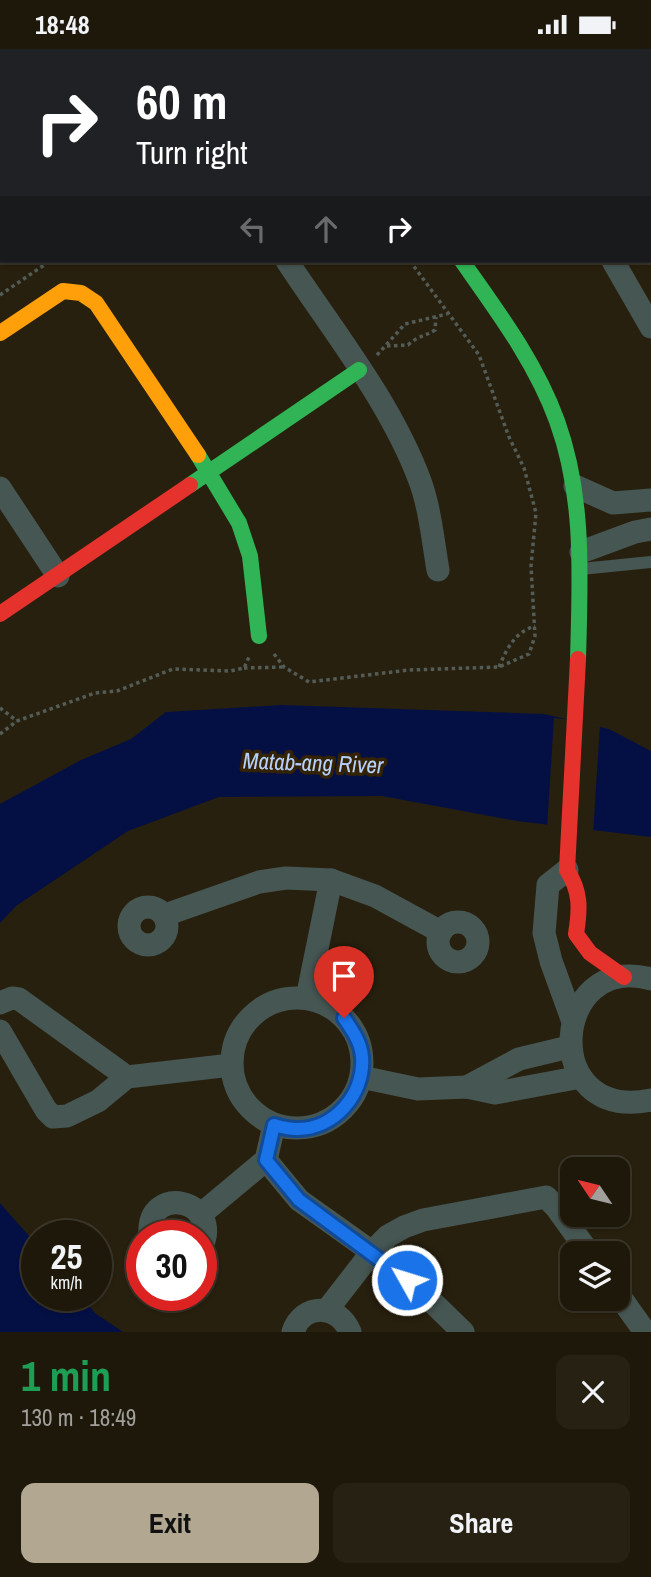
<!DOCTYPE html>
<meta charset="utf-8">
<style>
:root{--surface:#1e180a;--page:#262113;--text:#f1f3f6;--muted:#a1a09c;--line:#3c372b;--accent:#b2a791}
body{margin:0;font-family:"Archivo Narrow",sans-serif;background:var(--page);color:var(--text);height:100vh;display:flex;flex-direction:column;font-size:26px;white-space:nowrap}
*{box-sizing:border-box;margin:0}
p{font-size:23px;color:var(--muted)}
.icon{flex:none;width:38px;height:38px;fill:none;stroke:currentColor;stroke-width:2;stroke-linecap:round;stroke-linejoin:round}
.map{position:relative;height:1283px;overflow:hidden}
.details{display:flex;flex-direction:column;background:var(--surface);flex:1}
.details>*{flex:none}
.hud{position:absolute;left:0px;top:0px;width:651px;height:214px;box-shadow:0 2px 5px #0004,0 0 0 2px var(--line);background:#202124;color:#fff;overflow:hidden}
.needle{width:46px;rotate:305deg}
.buttons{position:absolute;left:560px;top:1108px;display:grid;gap:14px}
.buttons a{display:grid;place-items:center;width:70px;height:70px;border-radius:14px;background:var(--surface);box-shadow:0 2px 5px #0004,0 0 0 2px var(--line);font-size:35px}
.speed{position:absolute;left:21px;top:1171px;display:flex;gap:14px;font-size:35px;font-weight:700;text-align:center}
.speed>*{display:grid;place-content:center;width:91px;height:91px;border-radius:50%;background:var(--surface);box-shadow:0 2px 5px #0004,0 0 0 2px var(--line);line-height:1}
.speed small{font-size:18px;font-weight:400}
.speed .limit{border:10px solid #d22;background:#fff;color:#111}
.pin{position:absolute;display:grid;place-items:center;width:60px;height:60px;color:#fff;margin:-72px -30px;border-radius:50% 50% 50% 0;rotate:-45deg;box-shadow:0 0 7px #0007}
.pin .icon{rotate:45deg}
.me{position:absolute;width:77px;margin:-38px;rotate:309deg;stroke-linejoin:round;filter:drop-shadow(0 0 5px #0008)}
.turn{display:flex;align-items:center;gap:24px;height:147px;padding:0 21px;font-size:32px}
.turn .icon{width:91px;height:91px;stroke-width:2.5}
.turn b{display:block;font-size:49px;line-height:60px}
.lanes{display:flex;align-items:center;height:66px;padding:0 21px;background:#0003;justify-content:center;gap:35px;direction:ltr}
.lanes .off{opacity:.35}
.round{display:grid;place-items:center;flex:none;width:74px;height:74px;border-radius:14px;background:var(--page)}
.overview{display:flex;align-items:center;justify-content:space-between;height:119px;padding:0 21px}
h1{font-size:42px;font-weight:700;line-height:52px;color:#1e9e55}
.button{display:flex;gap:14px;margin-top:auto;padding:14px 21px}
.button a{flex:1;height:80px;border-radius:14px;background:var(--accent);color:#111;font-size:28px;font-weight:700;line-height:80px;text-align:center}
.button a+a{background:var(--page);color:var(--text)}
.status{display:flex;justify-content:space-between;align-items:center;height:49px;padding:0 35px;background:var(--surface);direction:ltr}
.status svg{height:19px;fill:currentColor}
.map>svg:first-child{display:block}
.water{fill:#041044}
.pier{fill:#28200e}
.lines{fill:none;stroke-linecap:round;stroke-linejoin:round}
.path{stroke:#535c56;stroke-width:3.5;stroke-dasharray:3.5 3.5;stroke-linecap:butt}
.lane{stroke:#465653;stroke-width:12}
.street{stroke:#465653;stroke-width:23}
.fast{stroke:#30b455;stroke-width:16}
.slow{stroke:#ff9f0a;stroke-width:16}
.jam{stroke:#e5322d;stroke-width:16}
.route-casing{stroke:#114b97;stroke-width:18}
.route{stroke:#1a73e8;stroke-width:12}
.labels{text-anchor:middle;stroke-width:7;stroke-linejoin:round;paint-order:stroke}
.water-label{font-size:23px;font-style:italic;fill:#b7d1fe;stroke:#332304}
</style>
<div class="status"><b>18:48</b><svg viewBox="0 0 49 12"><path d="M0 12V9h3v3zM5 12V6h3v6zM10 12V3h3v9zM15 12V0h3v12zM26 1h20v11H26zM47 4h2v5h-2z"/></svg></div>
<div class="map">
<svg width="651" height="1283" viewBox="0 0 651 1283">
<rect width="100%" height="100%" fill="#28200e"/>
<g class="water">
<path d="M281,656l263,9 65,15 42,22v86l-134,-16 -135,-25 -163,1 -91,34 -112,75 -16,17v-119l81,-44 50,-21 35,-27z"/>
<path d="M0,1154l37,42v50h43l15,18 28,19h-123z"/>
</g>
<path class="pier" d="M554,669l46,5 -7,111 -46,-5z"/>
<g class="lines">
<g class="path">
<path d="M0,246l50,-34"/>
<path d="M387,297l21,-1c11,-10 16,-8 27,-15l1,-13"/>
<path d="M377,306l28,-31 42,-10"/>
<path d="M274,605l10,13 25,15 100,-12 90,-3 30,-13 6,-18 -4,-70 5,-53 -12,-45 -15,-31 -30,-82 -69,-94"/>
<path d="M499,618c8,-19 16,-35 36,-41"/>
<path d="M244,619l40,-1"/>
<path d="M0,659l17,13"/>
<path d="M0,685l17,-13 78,-28 22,-2 56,-22 57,2 14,-3 5,-11"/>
</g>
<path class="lane" d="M581,520l70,-7"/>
<g class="street">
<path d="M318,0l1,2"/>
<path d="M27,2l1,-2"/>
<path d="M488,2l3,-2"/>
<path d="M0,32l2,-1"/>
<path d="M649,142l2,-2"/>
<path d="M287,212c46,70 103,140 133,220 10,27 13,60 18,89"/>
<path d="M613,212l38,66"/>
<path d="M575,437l38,17 38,-3"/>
<path d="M0,439l58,88"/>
<path d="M581,503l54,-20 16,-3"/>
<path d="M567,821l-19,15 -4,48 7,28 21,58"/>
<circle cx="148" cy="877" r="19"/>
<path d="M165,866l94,-33 27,-4 45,2"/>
<circle cx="458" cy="893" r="20"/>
<path d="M651,930c-100,-28 -113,144 0,121"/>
<circle cx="297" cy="1014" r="65"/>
<path d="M307,949l24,-118 44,16 66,36"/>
<path d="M0,954l12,-5 7,1 108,78"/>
<path d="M0,982l46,79 7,7 14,-1 31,-15 29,-24 104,-12"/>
<path d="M361,1028l57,12 49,-2 28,6 86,-16"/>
<path d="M467,1038l52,-28 50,-12"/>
<path d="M266,1111l33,40 73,52 52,42 39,38"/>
<path d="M200,1166l66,-55 8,-35"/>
<path d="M150,1186c-4,-53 75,-35 51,13"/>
<path d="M618,1245l27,38"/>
<path d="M327,1261l45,-58 16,-16 16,-9 19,-7 123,-23 10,10 33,46"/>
<path d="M293,1283c10,-30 46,-28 57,0"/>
</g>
<g class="fast">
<path d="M219,2l2,-2"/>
<path d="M285,2l3,-2"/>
<path d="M462,212c36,51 74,102 95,160 28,77 23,158 21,238"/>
<path d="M198,406l41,68 11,33 9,80"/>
<path d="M190,436l169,-115"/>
</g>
<g class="slow">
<path d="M0,195l2,-1"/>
<path d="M0,284l63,-42 18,2 15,10 102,152"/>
</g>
<g class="jam">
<path d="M0,152l2,-1"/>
<path d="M0,565l190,-129"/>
<path d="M578,610l-11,211c14,22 13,39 9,64l14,19 34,24"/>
</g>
</g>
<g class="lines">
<defs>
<path id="route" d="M344,969c8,12 17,24 18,39 3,37 -28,73 -66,72 -7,0 -15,-2 -22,-4l-8,35 33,40 108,80"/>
</defs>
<use href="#route" class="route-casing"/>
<use href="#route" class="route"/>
</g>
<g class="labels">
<g class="water-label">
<text transform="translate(313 714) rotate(2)" y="8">Matab-ang River</text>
</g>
</g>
</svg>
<div class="buttons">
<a><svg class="needle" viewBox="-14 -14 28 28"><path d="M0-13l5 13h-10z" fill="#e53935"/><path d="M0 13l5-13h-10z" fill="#a1a09c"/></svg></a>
<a><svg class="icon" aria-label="layers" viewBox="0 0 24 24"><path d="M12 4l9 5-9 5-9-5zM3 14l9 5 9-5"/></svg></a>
</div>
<div class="speed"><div>25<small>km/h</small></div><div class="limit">30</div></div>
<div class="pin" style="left:344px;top:969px;background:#d93025"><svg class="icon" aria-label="arrive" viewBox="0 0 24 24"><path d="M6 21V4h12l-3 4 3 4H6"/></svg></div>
<svg class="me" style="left:407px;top:1231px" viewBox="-20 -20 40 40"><circle r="17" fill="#1a73e8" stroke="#fff" stroke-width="3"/><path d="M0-11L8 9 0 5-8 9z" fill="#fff"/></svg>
<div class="hud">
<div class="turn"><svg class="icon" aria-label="right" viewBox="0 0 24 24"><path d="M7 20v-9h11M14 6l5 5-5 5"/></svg><div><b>60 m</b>Turn right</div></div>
<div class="lanes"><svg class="icon off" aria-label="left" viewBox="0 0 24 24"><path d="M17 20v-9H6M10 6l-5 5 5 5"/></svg><svg class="icon off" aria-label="ahead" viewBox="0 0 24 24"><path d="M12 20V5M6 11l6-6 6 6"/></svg><svg class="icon" aria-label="right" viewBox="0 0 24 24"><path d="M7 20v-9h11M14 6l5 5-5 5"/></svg></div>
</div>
</div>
<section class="details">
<div class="overview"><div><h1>1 min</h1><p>130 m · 18:49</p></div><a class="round"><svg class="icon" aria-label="close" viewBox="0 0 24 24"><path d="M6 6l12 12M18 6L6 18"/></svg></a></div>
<div class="button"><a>Exit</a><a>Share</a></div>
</section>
